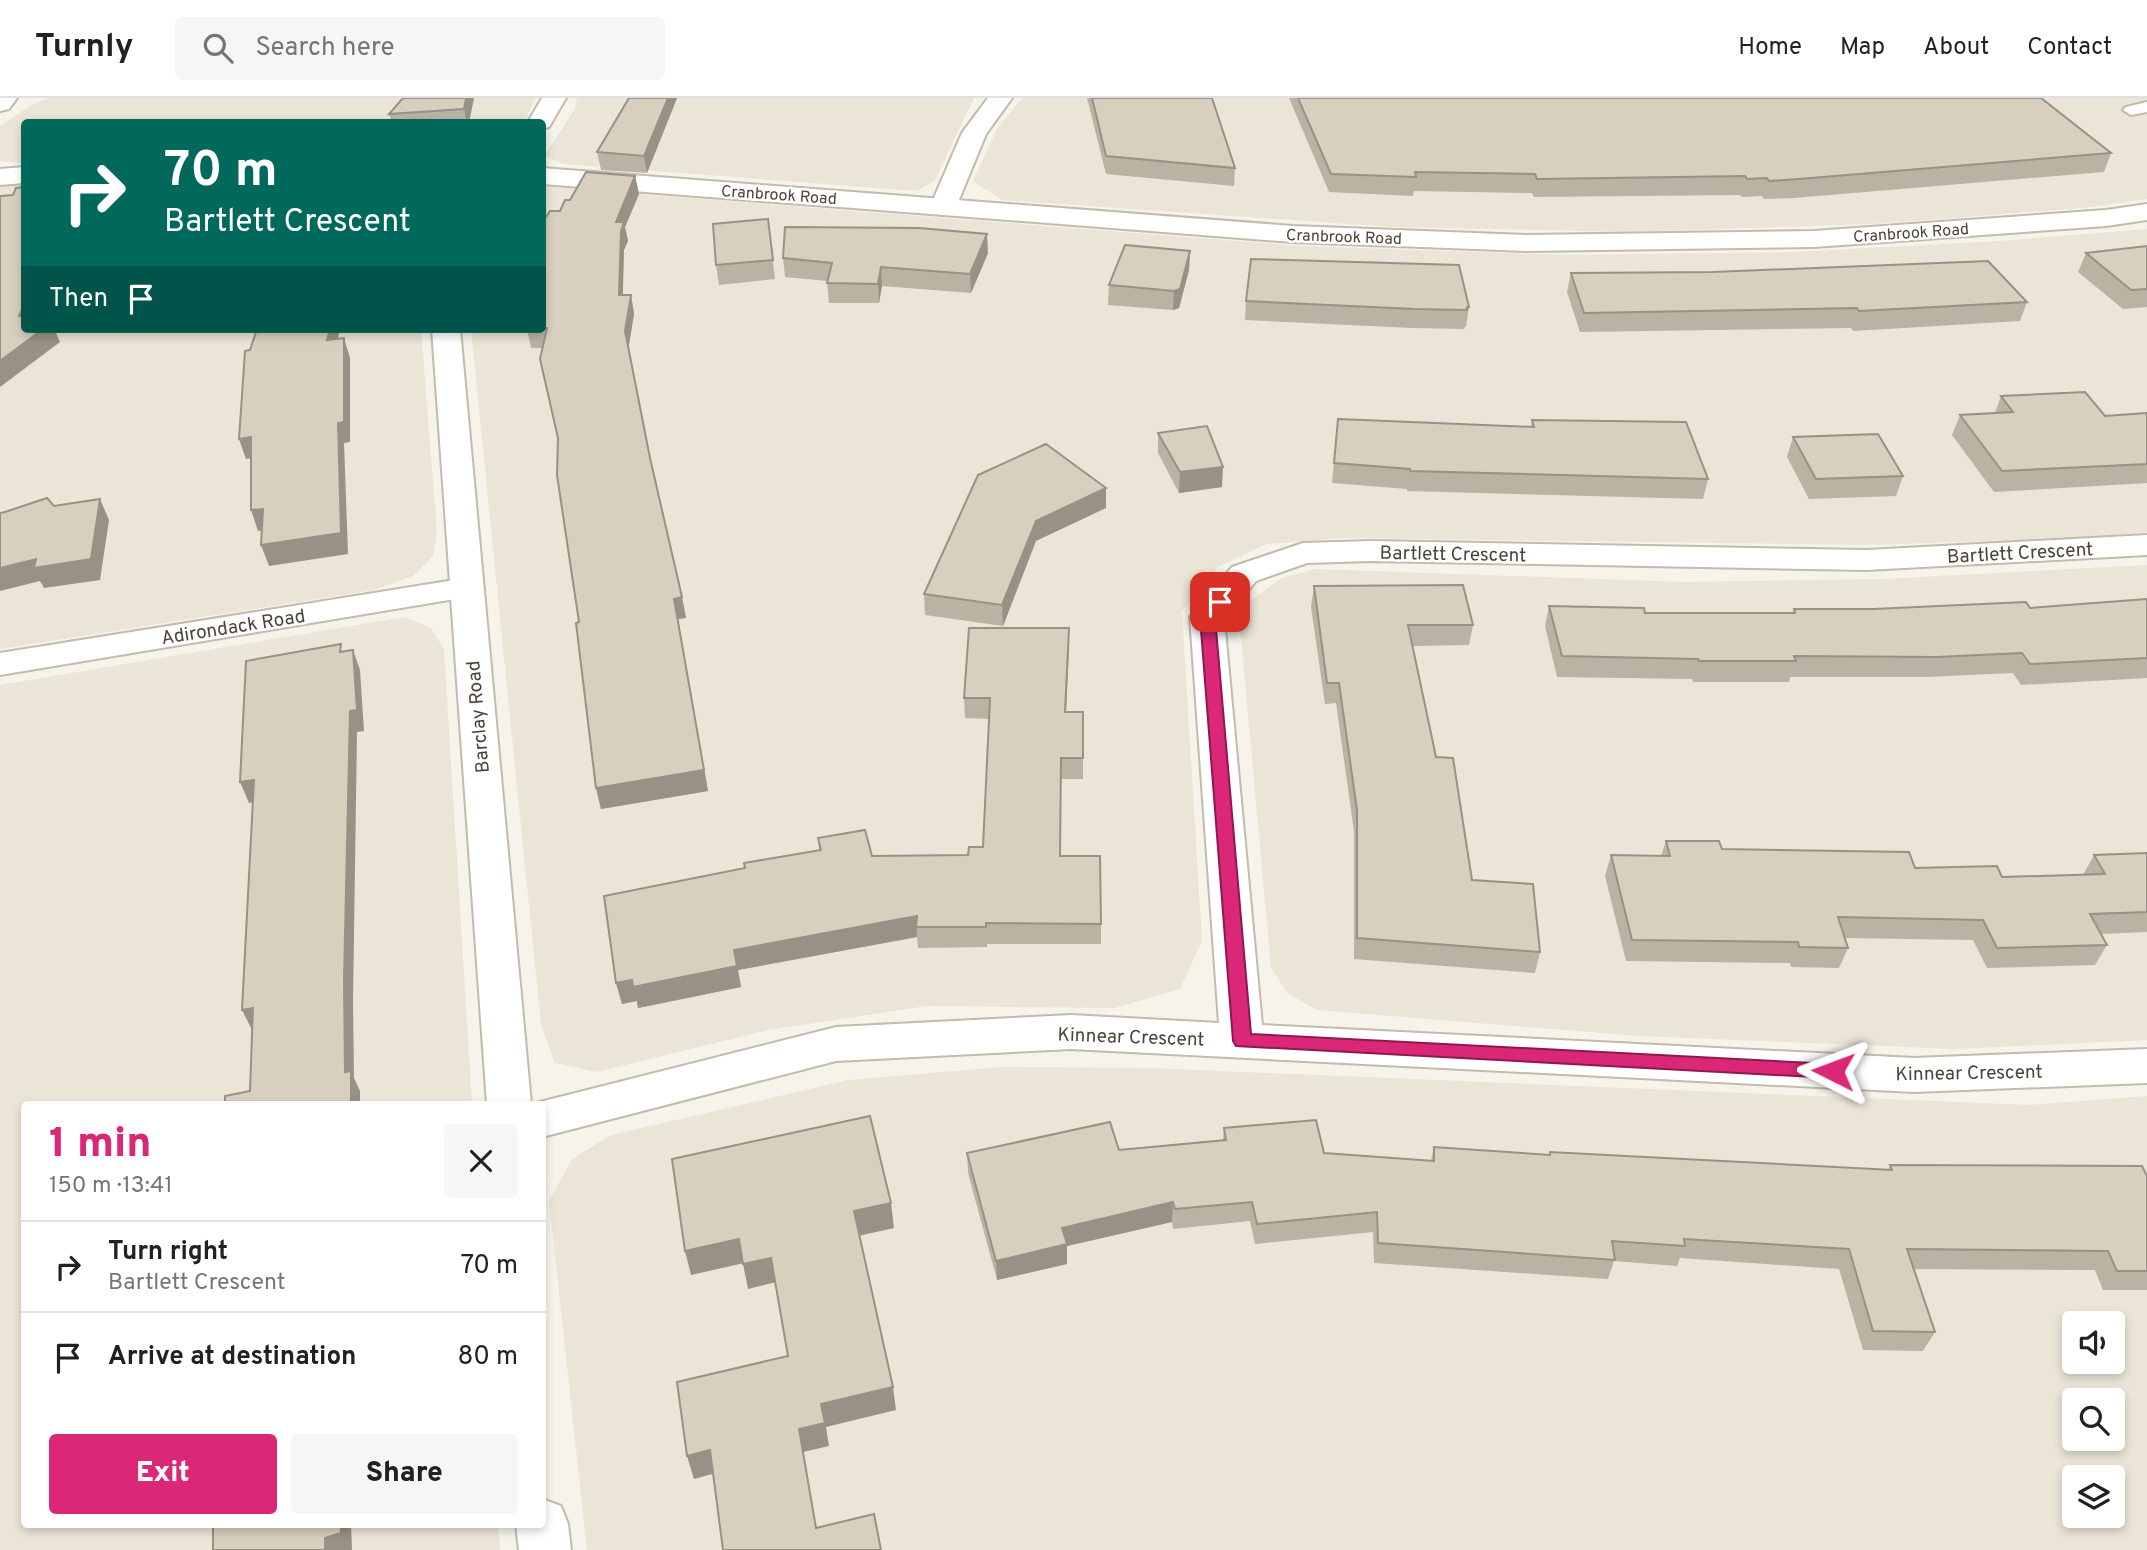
<!DOCTYPE html>
<meta charset="utf-8">
<style>
:root{--surface:#fff;--page:#f6f6f6;--text:#202124;--muted:#757577;--line:#e0e0e0;--accent:#db2777}
body{margin:0;font-family:Overpass,sans-serif;background:var(--page);color:var(--text);height:100vh;display:flex;flex-direction:column;font-size:26px;white-space:nowrap}
*{box-sizing:border-box;margin:0}
p{font-size:23px;color:var(--muted)}
.icon{flex:none;width:38px;height:38px;fill:none;stroke:currentColor;stroke-width:2;stroke-linecap:round;stroke-linejoin:round}
.map{position:relative;flex:1;overflow:hidden}
.sheet{position:absolute;left:21px;top:1003px;width:525px;height:427px;display:flex;flex-direction:column;background:var(--surface);border-radius:7px;box-shadow:0 4px 10px #0003}
.sheet>*{flex:none}
.hud{position:absolute;left:21px;top:21px;width:525px;height:214px;border-radius:7px;box-shadow:0 4px 10px #0003;background:#00695c;color:#fff;overflow:hidden}
.controls{position:absolute;left:2062px;top:1213px;display:grid;gap:14px}
.controls a{display:grid;place-items:center;width:63px;height:63px;border-radius:7px;background:var(--surface);box-shadow:0 4px 10px #0003;font-size:35px}
.pin{position:absolute;display:grid;place-items:center;width:60px;height:60px;color:#fff;margin:-30px;border-radius:14px;box-shadow:0 4px 10px #0006}
.me{position:absolute;width:77px;margin:-38px;rotate:273deg;stroke-linejoin:round;filter:drop-shadow(0 0 5px #0008)}
.turn{display:flex;align-items:center;gap:24px;height:147px;padding:0 28px;font-size:32px}
.turn .icon{width:91px;height:91px;stroke-width:2.5}
.turn b{display:block;font-size:49px;line-height:60px}
.then{display:flex;align-items:center;height:66px;padding:0 28px;background:#0003;gap:14px;font-size:26px}
.round{display:grid;place-items:center;flex:none;width:74px;height:74px;border-radius:7px;background:var(--page)}
.overview{display:flex;align-items:center;justify-content:space-between;height:119px;padding:0 28px}
h1{font-size:42px;font-weight:800;line-height:52px;color:var(--accent)}
.button{display:flex;gap:14px;margin-top:auto;padding:14px 28px}
.button a{flex:1;height:80px;border-radius:7px;background:var(--accent);color:#fff;font-size:28px;font-weight:800;line-height:80px;text-align:center}
.button a+a{background:var(--page);color:var(--text)}
ul{padding:0;list-style:none}
li{display:flex;align-items:center;gap:21px;height:91px;padding:0 28px;border-top:2px solid var(--line)}
li div{flex:1}
li b{display:block;font-size:26px}
li em{font-style:normal}
header{display:flex;align-items:center;gap:42px;box-sizing:border-box;height:98px;padding:0 35px;background:var(--surface);border-bottom:2px solid var(--line)}
header strong{font-size:33px}
nav{display:flex;gap:38px;margin-inline-start:auto;font-size:24px}
.search{width:490px;height:63px;background:var(--page);display:flex;align-items:center;gap:18px;box-sizing:border-box;padding:0 24px;border-radius:7px;color:var(--muted);font-size:26px}
.map>svg:first-child{display:block}
.residential{fill:#ebe5d7;fill-rule:evenodd}
.lines{fill:none;stroke-linecap:round;stroke-linejoin:round}
.service-casing{stroke:#c3bbab;stroke-width:4}
.minor-casing{stroke:#c3bbab;stroke-width:4}
.tertiary-casing{stroke:#c3bbab;stroke-width:4}
.service{fill:#fff;fill-rule:evenodd}
.minor{fill:#fff;fill-rule:evenodd}
.tertiary{fill:#fff;fill-rule:evenodd}
.wall{fill:#bbb2a3}
.shaded-wall{fill:#989185}
.building{fill:#d9cfbe;stroke:#989185;stroke-width:2}
.route{fill:#db2777;stroke:#8e194d;stroke-width:2}
.labels{text-anchor:middle;stroke-width:5;stroke-linejoin:round;paint-order:stroke}
.far-street-label{font-size:16px;fill:#4b4337;stroke:#fff}
.street-label{font-size:19px;fill:#4b4337;stroke:#fff}
</style>
<header>
<strong>Turnly</strong>
<div class="search"><svg class="icon" aria-label="search" viewBox="0 0 24 24"><circle cx="10" cy="10" r="6"/><path d="M15 15l6 6"/></svg>Search here</div>
<nav><a>Home</a><a>Map</a><a>About</a><a>Contact</a></nav>
</header>
<div class="map">
<svg width="2147" height="1452" viewBox="0 0 2147 1452">
<rect width="100%" height="100%" fill="#f6f3ea"/>
<g class="residential">
<path d="M48,0h487l-10,24h-501v41l-24,-2v-35l33,-22z"/>
<path d="M577,0h397l-39,82 -18,11 -354,-27 -19,-8 31,-47z"/>
<path d="M1022,0h1125v101l-64,9 -211,16 -242,8 -238,-5 -390,-27 -29,-19 24,-52z"/>
<path d="M24,87v144h397l16,203 -4,24 -20,20 -39,14 -374,59v-463z"/>
<path d="M548,89l753,59 265,9 225,-3 208,-11 148,-12v303l-58,6 -222,7 -522,-7 -79,6 -48,23 -36,44 20,330 -22,48 -65,19 -188,-2 -159,24 -171,42 -42,-9 -14,-38 -70,-696h71v-140z"/>
<path d="M2147,467v475l-191,9 -317,-13 -322,-26 -30,-17 -16,-26 -31,-340 9,-25 32,-24 35,-9 367,13 199,-3z"/>
<path d="M405,519l26,11 13,21 28,455h-448v420h474l2,26h-500v-865z"/>
<path d="M1001,969l148,1 881,37 117,-9v454h-1560l-38,-349 23,-42 39,-24 238,-55zM2074,1225h38v39h-38zM2074,1302h38v38h-38zM2074,1379h38v39h-38z"/>
</g>
<g class="lines">
<defs>
<path id="service" d="M2147,4v10l-16,3 -8,-5 3,-3z"/>
<g id="minor">
<path d="M0,0h17l-8,11 -9,2z"/>
<path d="M542,0h24l-17,29 -7,2v-7h-14z"/>
<path d="M988,0h24l-26,36 -30,73 -4,6 -9,2 -9,-2 -4,-6 32,-74z"/>
<path d="M2147,437v20l-280,15 -496,-9 -64,2 -51,18 -32,38 38,406 652,33 233,-9v34l-233,9 -843,-43 -235,12 -294,76v-33h-10l304,-77 235,-12 148,8 -29,-406 42,-50 71,-24 68,-2 496,9z"/>
<path d="M467,480l12,3 5,7 -5,7 -479,80v-22z"/>
</g>
<g id="tertiary">
<path d="M24,69v16l-24,2v-16z"/>
<path d="M542,70l751,58 234,9 287,-4 292,-21 41,-6v16l-41,6 -292,21 -287,4 -234,-9 -751,-58z"/>
<path d="M432,231h28l71,775h-44z"/>
<path d="M542,1401l19,7 7,18 3,26h-52l-3,-26h26z"/>
</g>
</defs>
<use href="#service" class="service-casing"/>
<use href="#minor" class="minor-casing"/>
<use href="#tertiary" class="tertiary-casing"/>
<use href="#service" class="service"/>
<use href="#minor" class="minor"/>
<use href="#tertiary" class="tertiary"/>
</g>
<g class="wall">
<path d="M403,0h71l-5,24h-77l-3,-8z"/>
<path d="M629,0h48l-30,75 -46,-3 -4,-18z"/>
<path d="M1087,0h125l23,70 -1,18 -128,-12z"/>
<path d="M1289,0h752l70,55 -7,19 -310,26 -30,1 -2,-3 -20,1 -2,-2 -206,2 -2,-4 -118,-2 -1,5 -84,-4z"/>
<path d="M635,78l4,18 -14,33 3,14 -4,9 -1,45h8l3,19 -6,36 22,108 32,139 4,21 -8,1 30,172 -107,18 -5,-21 -17,-166 -21,-184 -16,-90h-11l-4,-19h15v-106l18,-12z"/>
<path d="M768,121l7,60 -56,6 -3,-20z"/>
<path d="M2147,148v61l-24,2 -45,-37 8,-19z"/>
<path d="M1190,153l-1,19 -10,38 -6,2 -65,-5 1,-20z"/>
<path d="M988,155l-17,40 -89,-7 -3,17h-50l-2,-22 -42,-4 -2,-19z"/>
<path d="M1571,175l456,29 -7,19 -167,10 -2,-3 -271,4 -13,-40z"/>
<path d="M1246,203l223,6 -3,20h-1l-1,2 -52,-1 -167,-8z"/>
<path d="M2001,298l104,20 42,-3v70l-153,9 -42,-57 8,-20 35,-2z"/>
<path d="M1338,321l193,8 1,-7 176,59 -5,20 -296,-8v-2l-75,-6z"/>
<path d="M1158,335l64,54 -43,6 -21,-40z"/>
<path d="M1793,339l110,39 -7,20 -87,3 -22,-42z"/>
<path d="M1106,410l-70,33 -33,85 -78,-11 -1,-21z"/>
<path d="M1314,488l159,39 -4,20 -57,1 24,111 36,123 68,72 -5,21 -181,-14v-128l-18,-128 -11,1 -14,-97z"/>
<path d="M2147,501v79l-126,7 -8,-12 -86,4h-137l-1,5h-96l-1,-3 -135,-2 -12,-51 4,-20 96,7h148l1,-4 236,-1z"/>
<path d="M1069,530l-3,84h17v67h-22l-1,77 41,68v20h-114v3l-69,1 -1,-11 -179,33 3,17 -103,21 -1,-7 -15,3 -6,-21 129,-115 74,-18 -1,-12 54,18 96,-1 15,-8 6,-128 -24,-1 -1,-20z"/>
<path d="M1666,743l56,8 280,28 81,-2 11,-20 53,-2v79l-46,2 6,11 -12,20 -108,3 -14,-28 -128,-2 3,10 -9,20 -48,-1 -1,-4 -164,-2 -21,-85 6,-21 50,1z"/>
<path d="M1224,1030l100,25 107,8 3,-14 115,8 1,-3 338,18 2,-5 257,11v114h-44l-8,-20 -182,-1 22,63 -12,19 -60,-1 -24,-81 -159,-11 -3,8 -63,-5 -6,18 -234,-16 -1,-31 -118,12 -5,-23 -77,8 -1,-7 -105,24v18l-70,16 -29,-107 -1,-20 152,-3 104,-10z"/>
</g>
<g class="shaded-wall">
<path d="M466,0h8l-5,24h-2l-3,-13z"/>
<path d="M668,0h9l-30,75 -3,-17z"/>
<path d="M635,78l4,18 -14,33 3,14 -4,9 -2,64 -3,-19 -3,-73z"/>
<path d="M987,136l1,19 -17,40 -1,-19z"/>
<path d="M1190,153l-1,19 -10,38 -6,2 1,-19z"/>
<path d="M881,169l1,19 -3,17 -1,-19z"/>
<path d="M631,197l3,19 -6,37 -3,-20z"/>
<path d="M24,207v23l-5,-12z"/>
<path d="M43,231h11l6,13 -60,45v-26z"/>
<path d="M330,231h10l-7,31 -6,-20z"/>
<path d="M344,240l6,20v84l-6,1 4,111 -79,12 -8,-21 77,-122z"/>
<path d="M251,339l7,20 -12,2 -7,-20z"/>
<path d="M1223,369l-1,20 -43,6 1,-21z"/>
<path d="M1106,390v20l-70,33 -33,85 -1,-21 34,-84z"/>
<path d="M100,401l9,21 -9,60 -56,8 -4,-7 -40,10v-23z"/>
<path d="M263,411l8,20 -13,2 -7,-21z"/>
<path d="M682,499l4,21 -8,1 30,172 -107,18 -5,-21 78,-189z"/>
<path d="M1069,530v21l-4,84v-21z"/>
<path d="M353,552l7,20 4,61 -7,1 -4,269 1,77 6,13v13h-9l-6,-32 -1,-92 6,-269z"/>
<path d="M254,682l9,21 -14,2 -9,-21z"/>
<path d="M917,818v21l-179,33 3,17 -103,21 -1,-7 -15,3 -6,-21 118,-33z"/>
<path d="M253,910l-1,22 -10,-20z"/>
<path d="M1173,1104l-1,20 -105,24v18l-70,16 -1,-19 66,-33z"/>
<path d="M891,1105l3,25 -36,8 -4,-25z"/>
<path d="M739,1141l5,24 -53,12 -6,-24z"/>
<path d="M771,1160l5,24 -28,7 -5,-25z"/>
<path d="M893,1289l3,23 -70,17 3,19 -26,6 17,98 -21,-121 22,-25z"/>
<path d="M710,1352l6,23 -22,6 -7,-23z"/>
<path d="M341,1426h10l1,26h-27v-12z"/>
</g>
<g class="building">
<path d="M403,0h63l-2,11 -75,5z"/>
<path d="M629,0h39l-24,58 -47,-4z"/>
<path d="M1092,0h120l23,70 -129,-12z"/>
<path d="M1298,0h743l70,55 -312,26 -30,2 -2,-3 -20,1 -2,-3 -208,3 -2,-5 -120,-2 1,5 -85,-3z"/>
<path d="M586,74l49,4 -19,46h8l-3,9 -2,64h12l-6,36 25,127 32,139 -8,2 30,171 -108,18 -20,-165 3,-1 -22,-147 1,-37 -18,-79 7,-31h-5v-105l8,-12h10l5,-11h5z"/>
<path d="M24,89v118l-5,11 5,1v12h19l-43,32v-165l13,-1 3,-7z"/>
<path d="M768,121l5,41 -57,5 -3,-41z"/>
<path d="M785,129l134,1 68,6 -17,40 -89,-7 -3,17 -51,-1 5,-20 -49,-5z"/>
<path d="M1125,147l65,6 -10,38 -6,2 -65,-6z"/>
<path d="M2147,148v43l-16,1 -45,-37z"/>
<path d="M1251,161l208,6 10,42h-2v3l-52,-1 -169,-8z"/>
<path d="M1988,163l39,41 -168,9 -2,-3 -273,5 -13,-40 142,-1z"/>
<path d="M257,231h73l-3,11 17,-2v84l-6,1 3,110 -80,12 2,-36 -12,1v-73l-12,2 6,-88 5,-1z"/>
<path d="M2085,294l20,24 42,-3v51l-145,7 -42,-56 53,-3 -12,-16z"/>
<path d="M1338,321l196,8 -2,-7 154,2 22,57 -298,-8v-2l-76,-6z"/>
<path d="M1207,328l16,41 -43,5 -22,-39z"/>
<path d="M1878,336l25,42 -87,3 -23,-42z"/>
<path d="M1046,346l60,44 -70,33 -34,84 -78,-11 54,-119z"/>
<path d="M47,400l7,8 46,-7 -9,60 -57,9 2,-9 -36,9v-55l5,-1z"/>
<path d="M1463,487l10,40h-65l28,132 17,1 19,122 61,4 7,68 -183,-14v-128l-18,-127h-12l-13,-97z"/>
<path d="M2147,501v59l-117,6 -8,-11 -86,4 -142,-1 2,5h-97l-1,-2 -136,-3 -13,-50 95,2 1,5h150l-1,-4h79l153,-7 4,6z"/>
<path d="M969,530h100l-4,84h18v46h-22l-1,98h40l1,68 -115,-1v4h-70l1,-11 -183,34 3,16 -104,21 -1,-7 -16,3 -12,-87 141,-28 -1,-5 77,-13 -3,-12 47,-8 7,26 96,-1 1,-8h14l7,-149h-26z"/>
<path d="M341,546l-1,8 13,-2 4,60 -7,1 -6,269 1,92 6,-1v33h-126v-8l25,-5 3,-83 -11,2 12,-230 -14,2 6,-121z"/>
<path d="M1666,743h53l3,8 187,3 6,16 82,-2 5,11 103,-3 -11,-19 53,-2v59l-57,2 17,31 -110,3 -14,-28 -145,-3 10,31 -49,-1 -1,-5 -166,-2 -21,-85 59,1z"/>
<path d="M870,1018l21,87 -37,8 39,176 -72,17 4,19 -26,6 17,99 58,-14 7,36h-158l-13,-100 -23,6 -10,-74 111,-26 -17,-98 -28,6 -4,-25 -54,12 -13,-92z"/>
<path d="M1316,1022l8,33 110,8v-14l116,8v-3l342,18 -2,-5 252,1 5,10v95h-30l-9,-20 -201,-2 28,83 -62,-1 -24,-82 -165,-10 1,7 -73,-5 3,19 -237,-17 -1,-31 -120,12 -5,-22 -77,7 -2,-7 -111,26 5,16 -71,17 -29,-108 143,-31 9,28 107,-10 -2,-12z"/>
<path d="M213,1426h128v9l-16,5v12h-112z"/>
</g>
<path class="route" d="M1220,500l7,4 -12,15 36,417 582,30 6,2 3,5 -3,5 -6,2 -597,-32 -3,-5 -33,-424 15,-18z"/>
<g class="labels">
<g class="far-street-label">
<text transform="translate(779 96) rotate(4)" y="6">Cranbrook Road</text>
<text transform="translate(1911 134) rotate(-4)" y="6">Cranbrook Road</text>
<text transform="translate(1344 138) rotate(2)" y="6">Cranbrook Road</text>
</g>
<g class="street-label">
<text transform="translate(2020 454) rotate(-3)" y="7">Bartlett Crescent</text>
<text transform="translate(1453 455) rotate(1)" y="7">Bartlett Crescent</text>
<text transform="translate(233 528) rotate(-9)" y="7">Adirondack Road</text>
<text transform="translate(477 619) rotate(-95)" y="7">Barclay Road</text>
<text transform="translate(1131 938) rotate(2)" y="7">Kinnear Crescent</text>
<text transform="translate(1969 974) rotate(-1)" y="7">Kinnear Crescent</text>
</g>
</g>
</svg>
<div class="controls">
<a><svg class="icon" aria-label="sound" viewBox="0 0 24 24"><path d="M4 9h4l5-4v14l-5-4H4zM17 9q2 3 0 6"/></svg></a>
<a><svg class="icon" aria-label="search" viewBox="0 0 24 24"><circle cx="10" cy="10" r="6"/><path d="M15 15l6 6"/></svg></a>
<a><svg class="icon" aria-label="layers" viewBox="0 0 24 24"><path d="M12 4l9 5-9 5-9-5zM3 14l9 5 9-5"/></svg></a>
</div>
<div class="pin" style="left:1220px;top:504px;background:#d93025"><svg class="icon" aria-label="arrive" viewBox="0 0 24 24"><path d="M6 21V4h12l-3 4 3 4H6"/></svg></div>
<svg class="me" style="left:1833px;top:973px" viewBox="-20 -20 40 40"><path d="M0-17L14 15 0 8-14 15z" fill="#db2777" stroke="#fff" stroke-width="4"/></svg>
<div class="hud">
<div class="turn"><svg class="icon" aria-label="right" viewBox="0 0 24 24"><path d="M7 20v-9h11M14 6l5 5-5 5"/></svg><div><b>70 m</b>Bartlett Crescent</div></div>
<div class="then">Then<svg class="icon" aria-label="arrive" viewBox="0 0 24 24"><path d="M6 21V4h12l-3 4 3 4H6"/></svg></div>
</div>
<section class="sheet">
<div class="overview"><div><h1>1 min</h1><p>150 m · 13:41</p></div><a class="round"><svg class="icon" aria-label="close" viewBox="0 0 24 24"><path d="M6 6l12 12M18 6L6 18"/></svg></a></div>
<ul>
<li><svg class="icon" aria-label="right" viewBox="0 0 24 24"><path d="M7 20v-9h11M14 6l5 5-5 5"/></svg><div><b>Turn right</b><p>Bartlett Crescent</p></div><em>70 m</em></li>
<li><svg class="icon" aria-label="arrive" viewBox="0 0 24 24"><path d="M6 21V4h12l-3 4 3 4H6"/></svg><div><b>Arrive at destination</b></div><em>80 m</em></li>
</ul>
<div class="button"><a>Exit</a><a>Share</a></div>
</section>
</div>
